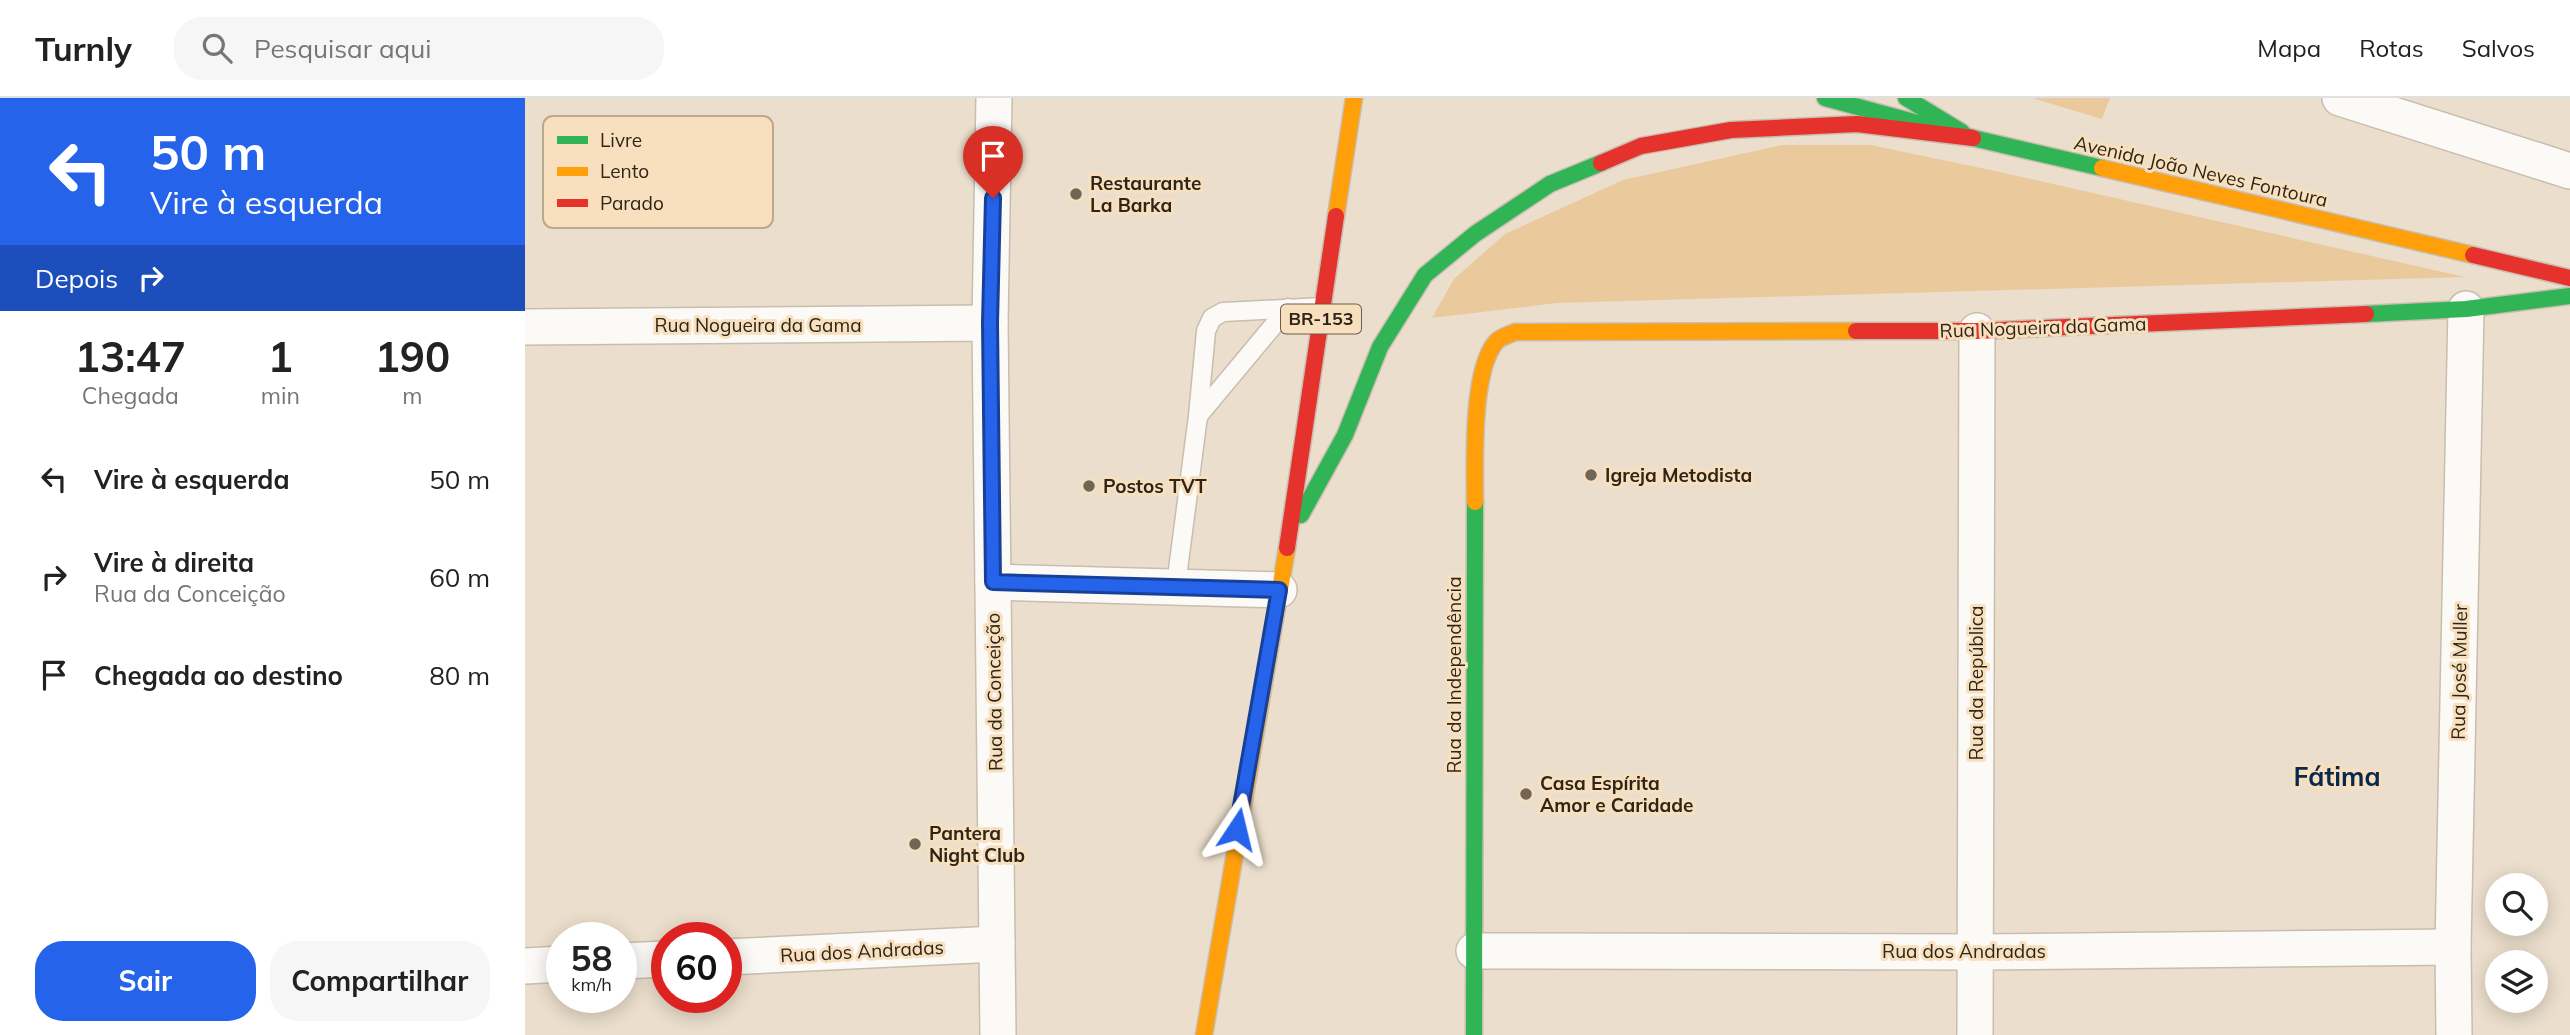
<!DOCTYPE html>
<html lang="pt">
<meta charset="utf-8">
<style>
:root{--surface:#fff;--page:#f6f6f6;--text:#222;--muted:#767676;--line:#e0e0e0;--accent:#2563eb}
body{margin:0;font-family:Mulish,sans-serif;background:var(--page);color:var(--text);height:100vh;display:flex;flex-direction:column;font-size:26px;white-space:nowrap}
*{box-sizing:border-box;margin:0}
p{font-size:23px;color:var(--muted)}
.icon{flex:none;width:38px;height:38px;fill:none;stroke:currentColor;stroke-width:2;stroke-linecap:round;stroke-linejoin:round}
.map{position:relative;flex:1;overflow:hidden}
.details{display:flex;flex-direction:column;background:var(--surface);width:525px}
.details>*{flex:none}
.guide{background:#2563eb;color:#fff;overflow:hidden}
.tools{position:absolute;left:1960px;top:775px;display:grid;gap:14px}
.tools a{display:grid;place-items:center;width:63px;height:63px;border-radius:50%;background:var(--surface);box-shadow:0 4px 18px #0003;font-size:35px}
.speed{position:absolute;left:21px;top:824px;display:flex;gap:14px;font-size:35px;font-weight:700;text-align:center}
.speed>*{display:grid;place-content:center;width:91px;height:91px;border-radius:50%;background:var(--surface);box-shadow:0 4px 18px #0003;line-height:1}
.speed small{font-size:18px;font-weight:400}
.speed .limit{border:10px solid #d22;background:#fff;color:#111}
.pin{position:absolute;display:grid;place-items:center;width:60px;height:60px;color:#fff;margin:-72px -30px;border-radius:50% 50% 50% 0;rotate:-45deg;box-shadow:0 0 7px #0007}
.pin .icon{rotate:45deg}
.me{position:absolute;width:77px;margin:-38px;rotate:10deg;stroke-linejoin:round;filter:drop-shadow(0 0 5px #0008)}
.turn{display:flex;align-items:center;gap:24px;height:147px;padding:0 35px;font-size:32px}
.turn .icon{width:91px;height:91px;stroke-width:2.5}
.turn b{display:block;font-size:49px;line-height:60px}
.then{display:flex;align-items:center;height:66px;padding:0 35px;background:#0003;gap:14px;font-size:26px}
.eta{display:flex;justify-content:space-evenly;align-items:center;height:119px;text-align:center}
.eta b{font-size:42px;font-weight:700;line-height:49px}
.button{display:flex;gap:14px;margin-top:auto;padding:14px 35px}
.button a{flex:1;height:80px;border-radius:28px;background:var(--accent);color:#fff;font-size:28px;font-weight:700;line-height:80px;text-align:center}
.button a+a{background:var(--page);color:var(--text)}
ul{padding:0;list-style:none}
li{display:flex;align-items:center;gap:21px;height:98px;padding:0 35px}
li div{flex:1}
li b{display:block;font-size:26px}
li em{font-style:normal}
header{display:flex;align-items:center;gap:42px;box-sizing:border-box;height:98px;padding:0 35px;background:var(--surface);border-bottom:2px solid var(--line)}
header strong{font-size:33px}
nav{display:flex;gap:38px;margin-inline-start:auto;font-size:24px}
.search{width:490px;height:63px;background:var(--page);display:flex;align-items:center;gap:18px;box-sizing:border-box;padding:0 24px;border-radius:28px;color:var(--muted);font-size:26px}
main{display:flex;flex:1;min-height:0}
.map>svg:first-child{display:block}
.green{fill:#eaca9d}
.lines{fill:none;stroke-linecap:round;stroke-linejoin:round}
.lane-casing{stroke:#c8bdaf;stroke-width:21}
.street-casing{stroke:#c8bdaf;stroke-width:38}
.fast-casing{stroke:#c8bdaf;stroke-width:19}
.slow-casing{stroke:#c8bdaf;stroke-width:19}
.jam-casing{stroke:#c8bdaf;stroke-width:19}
.lane{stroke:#fcfaf7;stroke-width:18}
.street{stroke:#fcfaf7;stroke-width:35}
.fast{stroke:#30b455;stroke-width:16}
.slow{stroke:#ff9f0a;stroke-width:16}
.jam{stroke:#e5322d;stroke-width:16}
.route-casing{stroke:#184099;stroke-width:18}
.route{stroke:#2563eb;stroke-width:12}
.poi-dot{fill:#706657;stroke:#f8e0bf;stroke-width:2.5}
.labels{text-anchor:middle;stroke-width:6;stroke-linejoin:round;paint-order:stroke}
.shield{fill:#f8e0bf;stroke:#6b5d4a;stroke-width:2}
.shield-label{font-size:18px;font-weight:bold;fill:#2e2518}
.street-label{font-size:19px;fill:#2e2518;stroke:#f8e0bf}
.poi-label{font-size:19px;font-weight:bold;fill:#2e2518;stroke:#f8e0bf;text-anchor:start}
.district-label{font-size:26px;font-weight:bold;fill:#07294f;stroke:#f8e0bf}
.key{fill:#f8e0bf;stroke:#bba88d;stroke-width:2}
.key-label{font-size:19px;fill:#2e2518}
</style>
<header>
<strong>Turnly</strong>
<div class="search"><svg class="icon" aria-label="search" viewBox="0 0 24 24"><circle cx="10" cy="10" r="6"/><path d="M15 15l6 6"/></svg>Pesquisar aqui</div>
<nav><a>Mapa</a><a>Rotas</a><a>Salvos</a></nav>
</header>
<main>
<section class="details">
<div class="guide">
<div class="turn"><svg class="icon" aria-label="left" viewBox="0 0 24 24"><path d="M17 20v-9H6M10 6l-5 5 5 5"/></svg><div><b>50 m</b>Vire à esquerda</div></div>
<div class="then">Depois<svg class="icon" aria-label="right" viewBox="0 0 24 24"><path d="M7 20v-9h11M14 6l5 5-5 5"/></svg></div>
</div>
<div class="eta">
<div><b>13:47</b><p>Chegada</p></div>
<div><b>1</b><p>min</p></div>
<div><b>190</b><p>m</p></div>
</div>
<ul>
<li><svg class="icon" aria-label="left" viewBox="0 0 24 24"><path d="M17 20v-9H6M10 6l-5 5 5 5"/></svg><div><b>Vire à esquerda</b></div><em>50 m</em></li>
<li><svg class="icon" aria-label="right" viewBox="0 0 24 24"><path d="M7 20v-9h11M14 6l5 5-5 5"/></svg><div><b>Vire à direita</b><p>Rua da Conceição</p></div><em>60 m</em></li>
<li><svg class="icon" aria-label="arrive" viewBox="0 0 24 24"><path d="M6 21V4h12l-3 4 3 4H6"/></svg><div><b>Chegada ao destino</b></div><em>80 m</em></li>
</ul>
<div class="button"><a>Sair</a><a>Compartilhar</a></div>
</section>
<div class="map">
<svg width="2045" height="937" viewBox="0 0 2045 937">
<rect width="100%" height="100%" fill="#ebdecc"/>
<g class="green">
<path d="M1507,0h78l-8,21z"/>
<path d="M1257,47h89l124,26 470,106 -908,26 -125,15 22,-39 51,-45 118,-54z"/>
</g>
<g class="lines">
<defs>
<g id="lane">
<path d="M673,318l90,-108"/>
<path d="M651,487l22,-169 8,-85 6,-13 11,-6 100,-5"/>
</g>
<g id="street">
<path d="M469,0l-4,225 8,712"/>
<path d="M1815,0l230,73"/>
<path d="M0,229l465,-4"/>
<path d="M468,484l286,8"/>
<path d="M949,853l501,1 478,-5"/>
<path d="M201,859l271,-13"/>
<path d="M96,863l46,-2"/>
<path d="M0,868l37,-2"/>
<path d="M1450,937l2,-704"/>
<path d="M1929,937l-1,-88 13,-638"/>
</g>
<g id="fast">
<path d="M1300,0l148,40 129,30"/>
<path d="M1381,0l56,34"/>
<path d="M1841,216l100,-5 104,-13"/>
<path d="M776,417l44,-80 35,-88 45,-72 50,-41 75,-50 51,-21"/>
<path d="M949,937l1,-533"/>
</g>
<g id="slow">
<path d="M1577,70l371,87"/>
<path d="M811,118l18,-118"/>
<path d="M950,404c0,-39 -4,-131 21,-160 4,-5 13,-7 19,-10l341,-1"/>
<path d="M679,937l83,-487"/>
</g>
<g id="jam">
<path d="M1076,65l40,-17 90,-16 126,-6 116,14"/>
<path d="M1948,157l97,23"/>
<path d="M1331,233h121l389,-17"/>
<path d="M762,450l49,-332"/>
</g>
</defs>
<use href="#lane" class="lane-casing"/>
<use href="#street" class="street-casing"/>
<use href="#fast" class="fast-casing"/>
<use href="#slow" class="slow-casing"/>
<use href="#jam" class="jam-casing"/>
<use href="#lane" class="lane"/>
<use href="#street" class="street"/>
<use href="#fast" class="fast"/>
<use href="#slow" class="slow"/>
<use href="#jam" class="jam"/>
</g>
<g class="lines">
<defs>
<path id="route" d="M468,100l-3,125 3,259 286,8 -42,239"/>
</defs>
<use href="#route" class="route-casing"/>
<use href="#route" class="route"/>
</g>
<g class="poi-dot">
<circle cx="551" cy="96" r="7"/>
<circle cx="1066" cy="377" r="7"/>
<circle cx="564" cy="388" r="7"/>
<circle cx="1001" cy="696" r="7"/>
<circle cx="390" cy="746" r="7"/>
</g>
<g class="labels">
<rect class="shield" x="756" y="206.5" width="80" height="29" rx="5"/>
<g class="shield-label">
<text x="796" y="227">BR-153</text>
</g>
<g class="street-label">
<text transform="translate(1676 73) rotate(13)" y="7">Avenida João Neves Fontoura</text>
<text x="233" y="234">Rua Nogueira da Gama</text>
<text transform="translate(1518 229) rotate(-2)" y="7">Rua Nogueira da Gama</text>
<text transform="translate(1934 574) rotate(-89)" y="7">Rua José Muller</text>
<text transform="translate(929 577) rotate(-90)" y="7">Rua da Independência</text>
<text transform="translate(1451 585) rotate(-90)" y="7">Rua da República</text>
<text transform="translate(469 594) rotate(-91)" y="7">Rua da Conceição</text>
<text transform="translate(337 853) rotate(-3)" y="7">Rua dos Andradas</text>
<text x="1439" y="860">Rua dos Andradas</text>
</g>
<g class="poi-label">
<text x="565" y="92">Restaurante<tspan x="565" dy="22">La Barka</tspan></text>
<text x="1080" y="384">Igreja Metodista</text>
<text x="578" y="395">Postos TVT</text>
<text x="1015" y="692">Casa Espírita<tspan x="1015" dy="22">Amor e Caridade</tspan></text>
<text x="404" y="742">Pantera<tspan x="404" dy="22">Night Club</tspan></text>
</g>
<g class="district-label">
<text x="1812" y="688">Fátima</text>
</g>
</g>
<rect x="18" y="18" width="230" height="112" rx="10" class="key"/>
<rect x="32" y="38" width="31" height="8" fill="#30b455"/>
<rect x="32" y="69" width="31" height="9" fill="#ff9f0a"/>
<rect x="32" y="101" width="31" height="8" fill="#e5322d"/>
<g class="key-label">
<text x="75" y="49">Livre</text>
<text x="75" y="80">Lento</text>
<text x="75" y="112">Parado</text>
</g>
</svg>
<div class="tools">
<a><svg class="icon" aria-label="search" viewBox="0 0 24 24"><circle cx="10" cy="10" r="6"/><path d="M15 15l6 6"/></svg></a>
<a><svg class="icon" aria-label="layers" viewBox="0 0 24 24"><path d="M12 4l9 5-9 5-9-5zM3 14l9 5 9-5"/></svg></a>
</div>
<div class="speed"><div>58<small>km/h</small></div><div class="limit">60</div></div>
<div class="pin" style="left:468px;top:100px;background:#d93025"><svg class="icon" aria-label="arrive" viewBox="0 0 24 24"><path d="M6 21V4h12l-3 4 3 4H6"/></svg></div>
<svg class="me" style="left:712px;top:731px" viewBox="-20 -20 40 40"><path d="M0-17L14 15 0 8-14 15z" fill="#2563eb" stroke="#fff" stroke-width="4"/></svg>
</div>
</main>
